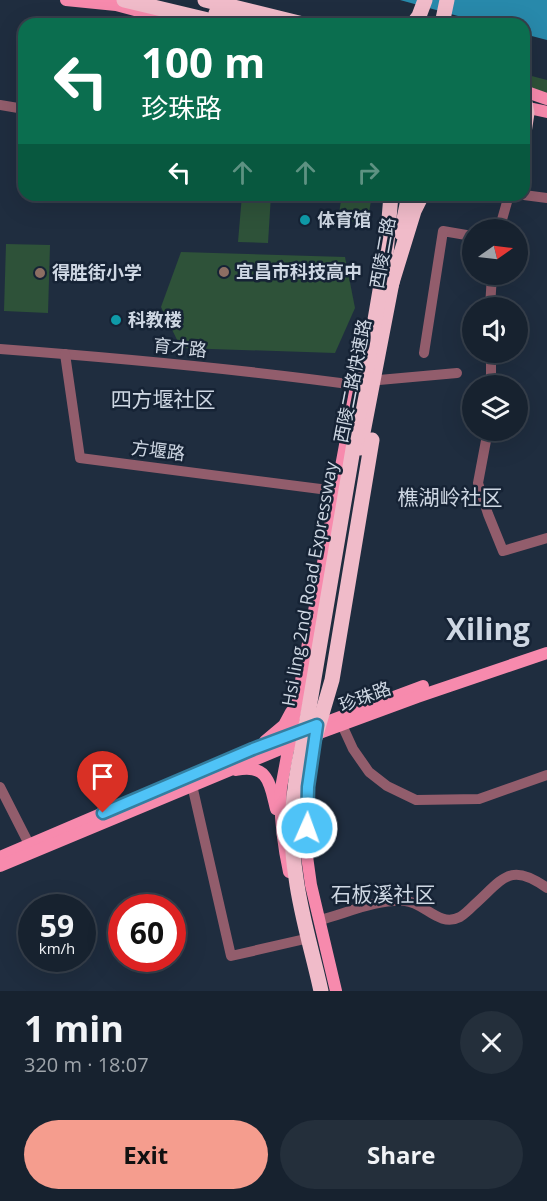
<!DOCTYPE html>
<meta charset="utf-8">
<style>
:root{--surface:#17222f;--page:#242f3b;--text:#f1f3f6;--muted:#9ea4aa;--line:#363f4b;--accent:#f59d8e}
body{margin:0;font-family:"Open Sans","Noto Sans SC",sans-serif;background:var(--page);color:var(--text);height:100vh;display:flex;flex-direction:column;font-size:22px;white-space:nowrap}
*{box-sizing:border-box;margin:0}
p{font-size:20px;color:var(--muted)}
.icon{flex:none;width:33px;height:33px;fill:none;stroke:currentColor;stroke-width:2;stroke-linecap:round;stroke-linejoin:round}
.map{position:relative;height:991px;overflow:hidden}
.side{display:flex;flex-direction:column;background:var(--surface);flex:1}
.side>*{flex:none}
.top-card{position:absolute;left:18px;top:18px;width:512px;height:183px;border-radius:18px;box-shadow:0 6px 24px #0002,0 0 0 2px var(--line);background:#0b6e4f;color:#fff;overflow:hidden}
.needle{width:39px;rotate:76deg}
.buttons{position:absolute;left:462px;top:219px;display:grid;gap:12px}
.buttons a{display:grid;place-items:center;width:66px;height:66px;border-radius:50%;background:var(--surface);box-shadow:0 6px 24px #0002,0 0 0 2px var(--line);font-size:30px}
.speed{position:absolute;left:18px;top:894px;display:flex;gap:12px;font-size:30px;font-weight:700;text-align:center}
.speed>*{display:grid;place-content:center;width:78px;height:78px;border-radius:50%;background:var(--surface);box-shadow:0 6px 24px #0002,0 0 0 2px var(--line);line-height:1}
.speed small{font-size:15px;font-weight:400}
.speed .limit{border:9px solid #d22;background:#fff;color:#111}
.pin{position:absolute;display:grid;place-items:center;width:51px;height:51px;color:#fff;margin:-62px -26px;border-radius:50% 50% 50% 0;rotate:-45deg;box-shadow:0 0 6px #0007}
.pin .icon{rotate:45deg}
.me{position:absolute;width:66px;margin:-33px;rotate:2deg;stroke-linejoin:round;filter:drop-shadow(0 0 4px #0008)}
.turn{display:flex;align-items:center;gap:21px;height:126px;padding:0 24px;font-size:27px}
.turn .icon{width:78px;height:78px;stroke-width:2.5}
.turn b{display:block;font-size:42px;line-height:51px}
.lanes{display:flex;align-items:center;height:57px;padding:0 24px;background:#0003;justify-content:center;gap:30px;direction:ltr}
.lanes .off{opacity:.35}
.round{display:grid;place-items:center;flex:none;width:63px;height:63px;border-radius:32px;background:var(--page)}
.summary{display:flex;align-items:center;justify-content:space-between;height:102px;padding:0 24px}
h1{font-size:36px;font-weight:700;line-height:45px}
.action{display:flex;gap:12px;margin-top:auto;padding:12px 24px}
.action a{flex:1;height:69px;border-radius:36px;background:var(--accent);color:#111;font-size:24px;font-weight:700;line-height:69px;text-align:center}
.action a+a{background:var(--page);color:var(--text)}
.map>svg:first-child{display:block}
.green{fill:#2e5239}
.water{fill:#2889ab}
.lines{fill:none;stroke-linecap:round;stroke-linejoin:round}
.minor{stroke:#925d6c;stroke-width:10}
.major{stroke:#f78aad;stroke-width:12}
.highway{stroke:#f0bbc9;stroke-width:15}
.highway-bridge{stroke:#f0bbc9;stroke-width:15}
.route-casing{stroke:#337fa1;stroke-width:15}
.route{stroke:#4fc3f7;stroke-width:10}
.culture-dot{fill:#0f9aa8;stroke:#162335;stroke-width:2}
.education-dot{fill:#8d6e63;stroke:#162335;stroke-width:2}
.labels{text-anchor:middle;stroke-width:5;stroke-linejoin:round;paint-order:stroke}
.poi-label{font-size:18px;font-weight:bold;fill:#ced7e3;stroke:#162335;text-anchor:start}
.street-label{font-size:18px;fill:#ced7e3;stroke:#162335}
.quarter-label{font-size:21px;fill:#ced7e3;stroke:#162335}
.town-label{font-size:30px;font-weight:bold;fill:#ced7e3;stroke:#162335}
</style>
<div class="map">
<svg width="547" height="991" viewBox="0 0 547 991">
<rect width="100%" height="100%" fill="#1f2d3f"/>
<g class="green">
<path d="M524,74l23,6v17l-23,-11z"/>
<path d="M242,195h29l-3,48 -30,-1z"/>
<path d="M342,195h30l-5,29 -29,-5z"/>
<path d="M6,244l44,1 -2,68 -44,-2z"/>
<path d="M181,252l164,5 10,51 -20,45 -154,-5 -20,-41z"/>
</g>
<path class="water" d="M400,0h147v40l-23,-6v-10h-37z"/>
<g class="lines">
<g class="minor">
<path d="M0,105l24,4"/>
<path d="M524,195l23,3"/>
<path d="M499,230l10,-35"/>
<path d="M490,308l2,-34"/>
<path d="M0,349c119,9 238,20 356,36"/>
<path d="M491,352v34"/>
<path d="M424,353l19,-122 29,5"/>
<path d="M65,354l15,104 256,33"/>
<path d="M379,380l78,-7"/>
<path d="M488,430l-10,53 10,31 15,37 44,-13"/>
<path d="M342,725l11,24 16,23 18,14 29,14 63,-1 68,-24"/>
<path d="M192,785l39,171 74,-17"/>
<path d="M0,787l29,57"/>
<path d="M320,920c27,-7 57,-21 85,-19 19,1 34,27 55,16 5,-3 10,-8 14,-12 29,-26 36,-44 73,-17"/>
</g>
<g class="major">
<path d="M66,0l50,5 71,19"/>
<path d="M524,91l23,8"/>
<path d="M524,107l23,5"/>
<path d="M313,727l110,-41"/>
<path d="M311,736l106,-39 130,-44"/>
<path d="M265,741l19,-16 7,-13"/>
<path d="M313,756l-5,31 -2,62 5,36 25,106"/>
<path d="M236,770c33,-7 34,15 40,39"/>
<path d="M0,857l253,-108 43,-16"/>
<path d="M0,866l295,-123"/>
<path d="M289,872c-6,-28 -10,-55 -8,-84l78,-418"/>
</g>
<g class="highway">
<path d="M124,0l101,24"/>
<path d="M205,0l98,24"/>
<path d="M216,13l43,11"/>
<path d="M413,24l6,-8 6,-16"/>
<path d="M442,24l5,-24"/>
<path d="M401,233l8,-38"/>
<path d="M360,448l33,-171"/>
</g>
<g class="highway-bridge">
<path d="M524,98l3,15 -3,20"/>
<path d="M390,289l24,-78 8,-16"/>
<path d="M307,765l25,-85 40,-240"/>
<path d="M321,991c-8,-37 -20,-75 -25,-113 -7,-43 -4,-86 6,-129l84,-494 5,-60"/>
</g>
</g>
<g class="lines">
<defs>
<path id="route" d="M103,813l150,-64 64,-24 -9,62 -1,41"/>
</defs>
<use href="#route" class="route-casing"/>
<use href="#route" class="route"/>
</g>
<g class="culture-dot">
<circle cx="305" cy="220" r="6"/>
<circle cx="116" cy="320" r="6"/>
</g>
<g class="education-dot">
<circle cx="224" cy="272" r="6"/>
<circle cx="40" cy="273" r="6"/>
</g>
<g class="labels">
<g class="poi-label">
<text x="317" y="226">体育馆</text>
<text x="236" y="278">宜昌市科技高中</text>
<text x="52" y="279">得胜街小学</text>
<text x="128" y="326">科教楼</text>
</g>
<g class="street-label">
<text transform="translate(383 253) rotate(-80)" y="6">西陵二路</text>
<text transform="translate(180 348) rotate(6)" y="6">育才路</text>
<text transform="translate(353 381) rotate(-79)" y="6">西陵二路快速路</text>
<text transform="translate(158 451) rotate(7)" y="6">方堰路</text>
<text transform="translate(310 584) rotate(-80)" y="6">Hsi ling 2nd Road Expressway</text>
<text transform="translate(365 697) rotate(-20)" y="6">珍珠路</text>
</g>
<g class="quarter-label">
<text x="163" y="407">四方堰社区</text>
<text x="450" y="505">樵湖岭社区</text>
<text x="383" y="902">石板溪社区</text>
</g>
<g class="town-label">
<text x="488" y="640">Xiling</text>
</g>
</g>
</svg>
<div class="buttons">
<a><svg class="needle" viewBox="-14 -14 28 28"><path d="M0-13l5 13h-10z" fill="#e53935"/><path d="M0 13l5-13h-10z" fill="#9ea4aa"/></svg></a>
<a><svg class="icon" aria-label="sound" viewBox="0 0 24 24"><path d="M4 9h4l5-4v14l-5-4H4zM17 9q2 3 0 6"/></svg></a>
<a><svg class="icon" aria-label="layers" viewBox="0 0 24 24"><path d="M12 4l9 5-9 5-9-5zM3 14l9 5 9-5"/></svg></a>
</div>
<div class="speed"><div>59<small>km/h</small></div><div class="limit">60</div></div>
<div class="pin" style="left:103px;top:813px;background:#d93025"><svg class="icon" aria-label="arrive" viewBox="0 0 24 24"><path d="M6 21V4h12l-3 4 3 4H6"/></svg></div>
<svg class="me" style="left:307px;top:828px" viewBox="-20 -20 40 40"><circle r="17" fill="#4fc3f7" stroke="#fff" stroke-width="3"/><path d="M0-11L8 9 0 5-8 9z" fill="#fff"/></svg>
<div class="top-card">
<div class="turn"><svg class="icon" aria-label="left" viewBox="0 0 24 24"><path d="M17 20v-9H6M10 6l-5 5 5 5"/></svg><div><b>100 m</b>珍珠路</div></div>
<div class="lanes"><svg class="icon" aria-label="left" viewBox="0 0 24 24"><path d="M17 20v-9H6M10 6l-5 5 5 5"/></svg><svg class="icon off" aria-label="ahead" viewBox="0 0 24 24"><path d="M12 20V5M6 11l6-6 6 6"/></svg><svg class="icon off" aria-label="ahead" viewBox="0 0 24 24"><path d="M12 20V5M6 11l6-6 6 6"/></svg><svg class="icon off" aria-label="right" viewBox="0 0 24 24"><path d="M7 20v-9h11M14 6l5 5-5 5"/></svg></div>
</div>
</div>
<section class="side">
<div class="summary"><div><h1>1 min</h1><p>320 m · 18:07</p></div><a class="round"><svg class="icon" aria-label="close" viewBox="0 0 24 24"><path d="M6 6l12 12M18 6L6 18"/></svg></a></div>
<div class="action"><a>Exit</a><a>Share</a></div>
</section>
